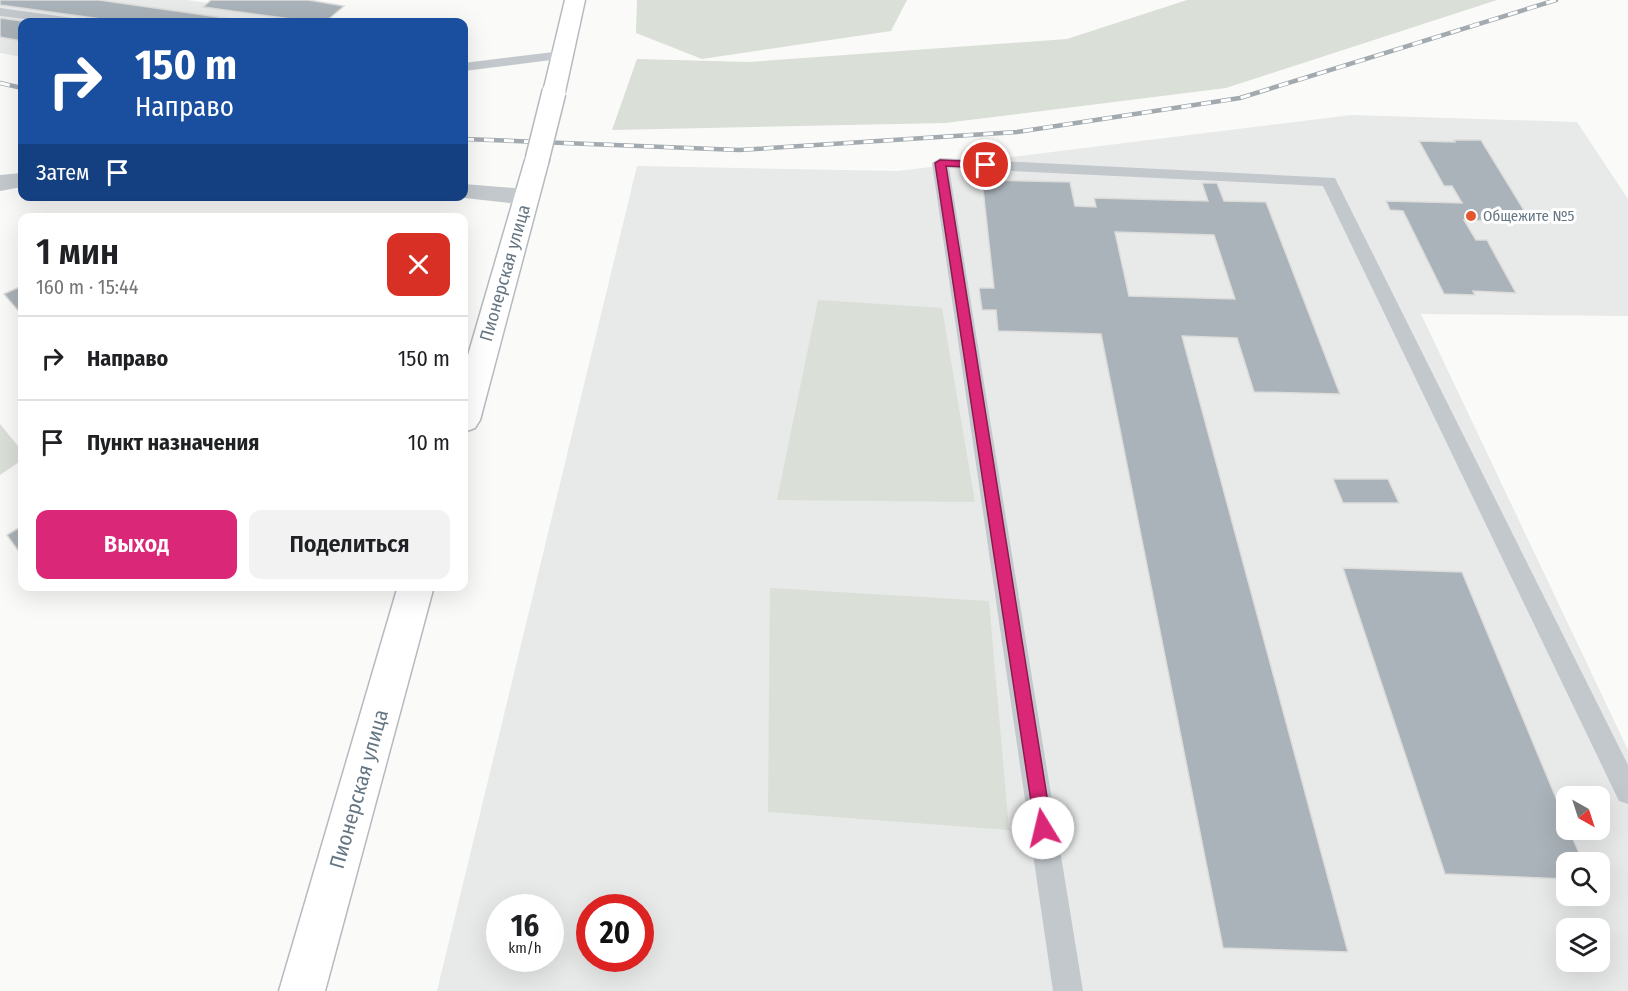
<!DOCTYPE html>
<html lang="ru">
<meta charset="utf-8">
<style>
:root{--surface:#fff;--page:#f2f2f2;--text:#202124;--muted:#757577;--line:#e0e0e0;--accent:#db2777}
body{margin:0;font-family:"Fira Sans Condensed",sans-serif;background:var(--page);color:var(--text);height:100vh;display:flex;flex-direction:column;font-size:22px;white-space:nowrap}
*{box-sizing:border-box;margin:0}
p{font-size:20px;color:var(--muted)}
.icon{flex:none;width:33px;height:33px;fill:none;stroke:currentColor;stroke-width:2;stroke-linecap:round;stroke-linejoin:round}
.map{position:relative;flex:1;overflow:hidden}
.drawer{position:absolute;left:18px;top:213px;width:450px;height:378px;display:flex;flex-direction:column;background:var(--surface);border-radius:12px;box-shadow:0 6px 24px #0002}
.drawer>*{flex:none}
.top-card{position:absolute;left:18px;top:18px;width:450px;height:183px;border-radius:12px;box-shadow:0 6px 24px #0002;background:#1a4fa0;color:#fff;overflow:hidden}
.needle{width:39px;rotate:141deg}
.buttons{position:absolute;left:1556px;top:786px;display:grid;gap:12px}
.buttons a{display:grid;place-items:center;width:54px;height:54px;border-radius:12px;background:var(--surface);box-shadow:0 6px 24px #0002;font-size:30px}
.speed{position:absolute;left:486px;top:894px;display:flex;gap:12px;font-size:30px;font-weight:700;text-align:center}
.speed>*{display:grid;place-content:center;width:78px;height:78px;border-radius:50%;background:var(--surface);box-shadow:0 6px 24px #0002;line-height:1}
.speed small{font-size:15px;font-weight:400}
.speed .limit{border:9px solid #d22;background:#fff;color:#111}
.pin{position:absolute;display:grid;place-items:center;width:51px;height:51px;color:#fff;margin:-26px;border:3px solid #fff;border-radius:50%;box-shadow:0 2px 6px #0007}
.me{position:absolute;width:66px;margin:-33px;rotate:351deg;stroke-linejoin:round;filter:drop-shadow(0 0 4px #0008)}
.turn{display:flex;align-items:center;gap:21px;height:126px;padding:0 18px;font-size:27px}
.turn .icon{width:78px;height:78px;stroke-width:2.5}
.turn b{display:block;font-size:42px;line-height:51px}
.then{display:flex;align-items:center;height:57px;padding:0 18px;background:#0003;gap:12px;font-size:22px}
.round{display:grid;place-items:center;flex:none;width:63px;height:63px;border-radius:12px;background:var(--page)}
.headline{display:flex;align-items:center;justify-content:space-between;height:102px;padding:0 18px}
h1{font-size:36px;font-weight:600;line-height:45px}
.primary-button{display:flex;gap:12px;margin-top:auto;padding:12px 18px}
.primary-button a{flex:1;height:69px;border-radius:12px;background:var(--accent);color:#fff;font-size:24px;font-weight:600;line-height:69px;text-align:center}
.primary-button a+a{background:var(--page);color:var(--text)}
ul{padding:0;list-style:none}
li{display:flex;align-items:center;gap:18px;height:84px;padding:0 18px;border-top:2px solid var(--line)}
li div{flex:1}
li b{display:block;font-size:22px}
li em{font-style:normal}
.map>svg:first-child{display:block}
.built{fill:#e8e9e9;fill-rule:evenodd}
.green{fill:#dadfd7}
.building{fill:#aab3b9;stroke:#dcdcda;stroke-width:1.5;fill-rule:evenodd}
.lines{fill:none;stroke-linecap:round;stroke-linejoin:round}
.primary-casing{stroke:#b5babe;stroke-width:3}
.service{fill:#c3c8cc;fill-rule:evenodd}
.minor{fill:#c3c8cc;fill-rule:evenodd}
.primary{fill:#fff;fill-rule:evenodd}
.rail-casing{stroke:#a2aab0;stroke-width:4.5}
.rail{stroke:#fff;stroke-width:3;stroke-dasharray:10;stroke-linecap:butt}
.primary-bridge-casing{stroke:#b5babe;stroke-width:26;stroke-linecap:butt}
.primary-bridge{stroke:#fff;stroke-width:23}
.route{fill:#db2777;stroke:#8e194d;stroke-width:1.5}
.poi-dot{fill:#e4572e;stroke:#fff;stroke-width:2}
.labels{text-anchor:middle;stroke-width:6;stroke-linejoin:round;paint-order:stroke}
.far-poi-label{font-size:15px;fill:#657683;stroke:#fff;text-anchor:start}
.street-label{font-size:18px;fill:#657683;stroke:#fff}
.near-street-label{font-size:21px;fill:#657683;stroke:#fff}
</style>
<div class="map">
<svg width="1628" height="991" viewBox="0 0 1628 991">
<rect width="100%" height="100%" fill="#fafaf8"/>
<g class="built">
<path d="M0,0h187l159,22h-324v35l-22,-4z"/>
<path d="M1352,115l225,7 51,77v117l-207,-2 207,436v241h-1191l200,-825 261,5zM1566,796h33v34h-33zM1566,862h33v34h-33zM500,908h50v50h-50zM590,908h50v50h-50zM1566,928h33v34h-33z"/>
</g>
<g class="green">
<path d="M637,0h270l-16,31 -189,28 -66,-26z"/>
<path d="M1187,0h310l-271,88 -281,35 -333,7 25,-71 112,3 318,-23z"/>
<path d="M818,300l124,8 33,194 -198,-2z"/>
<path d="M0,424l22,27v9l-22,15z"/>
<path d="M770,588l219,13 20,229 -241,-18z"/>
</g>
<g class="building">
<path d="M0,0h99l154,22h-130l-123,-17z"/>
<path d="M211,0h97l36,6 -19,16h-11l-111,-15z"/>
<path d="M0,18l30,4h-8v19l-22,-4z"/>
<path d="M1454,140h27l44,72h9l6,10 -76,-2 12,20h11l29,53 -43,-2 2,4 -31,-1 -41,-83 -13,-1 -4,-9 76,2 -10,-17h-8l-25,-45 36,1z"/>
<path d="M982,180l88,2 5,24 21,1 -2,-9 114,3 -6,-18h15l7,18 42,1 74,192 -86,-2 -17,-54 -55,-2 166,616 -125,-4 -122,-614 -103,-3 -2,-21h-14l-3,-22h15zM1115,232l99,3 21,64 -106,-3z"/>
<path d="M22,286v29l-18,-21z"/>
<path d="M1333,479h55l11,24h-56z"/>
<path d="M22,526v30l-15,-21z"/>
<path d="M1343,568l119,4 104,250v8h3l14,32h-17v17l-121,-5z"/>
</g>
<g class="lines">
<defs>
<g id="primary">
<path d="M565,0h20l-20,92 -3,5 -8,2 -8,-2 -3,-5z"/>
<path d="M537,153l9,2 3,5 -69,260 -5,8 -11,4v-63l61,-209 3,-5z"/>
<path d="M398,586h36l-109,405h-46z"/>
</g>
</defs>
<use href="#primary" class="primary-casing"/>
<g class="service">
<path d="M0,8l73,10 7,4h-32l-48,-6z"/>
<path d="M562,51l5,1 2,3 -2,3 -103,13v-8z"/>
<path d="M940,158l395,20 293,587v39l-9,-3 -296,-615 -374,-18 134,823h-30l-121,-828z"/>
</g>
<g class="minor">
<path d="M22,173v14l-22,4v-16z"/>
<path d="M464,184l63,5 9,3 4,5 -4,5 -9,3 -72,-8 9,-1z"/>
</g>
<use href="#primary" class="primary"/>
<defs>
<g id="rail">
<path d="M0,83l22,5"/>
<path d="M464,139l275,11 278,-18 223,-34 316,-98"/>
</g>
</defs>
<use href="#rail" class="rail-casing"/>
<use href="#rail" class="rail"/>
<defs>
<path id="primary-bridge" d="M537,160l17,-68"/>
</defs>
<use href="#primary-bridge" class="primary-bridge-casing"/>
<use href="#primary-bridge" class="primary-bridge"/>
</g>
<path class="route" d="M940,160l46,2 5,3 -5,3 -40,-2 106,662 -3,6 -6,2 -6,-2 -2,-6 -100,-665z"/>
<circle class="poi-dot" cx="1471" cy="216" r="6"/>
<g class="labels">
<g class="far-poi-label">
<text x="1483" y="221">Общежите №5</text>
</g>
<g class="street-label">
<text transform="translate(505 273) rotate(-74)" y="6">Пионерская улица</text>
</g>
<g class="near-street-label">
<text transform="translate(359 789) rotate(-74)" y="7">Пионерская улица</text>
</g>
</g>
</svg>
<div class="buttons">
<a><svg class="needle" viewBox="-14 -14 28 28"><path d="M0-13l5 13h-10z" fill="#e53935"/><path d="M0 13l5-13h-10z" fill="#757577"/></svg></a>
<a><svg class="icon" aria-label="search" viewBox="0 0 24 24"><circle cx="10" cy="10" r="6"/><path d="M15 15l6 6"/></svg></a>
<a><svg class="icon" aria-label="layers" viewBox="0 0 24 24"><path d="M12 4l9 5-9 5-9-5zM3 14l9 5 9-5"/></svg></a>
</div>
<div class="speed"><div>16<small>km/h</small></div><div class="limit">20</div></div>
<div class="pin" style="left:986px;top:165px;background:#d93025"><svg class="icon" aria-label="arrive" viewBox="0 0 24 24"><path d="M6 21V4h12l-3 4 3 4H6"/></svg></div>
<svg class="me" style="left:1043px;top:828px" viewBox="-20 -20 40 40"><circle r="19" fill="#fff"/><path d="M0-13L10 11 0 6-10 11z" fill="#db2777"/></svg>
<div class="top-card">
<div class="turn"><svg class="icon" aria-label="right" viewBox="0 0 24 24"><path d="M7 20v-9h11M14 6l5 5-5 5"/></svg><div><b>150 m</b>Направо</div></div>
<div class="then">Затем<svg class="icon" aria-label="arrive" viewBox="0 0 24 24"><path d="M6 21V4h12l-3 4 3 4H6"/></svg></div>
</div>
<section class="drawer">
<div class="headline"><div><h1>1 мин</h1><p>160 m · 15:44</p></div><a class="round" style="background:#d93025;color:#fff"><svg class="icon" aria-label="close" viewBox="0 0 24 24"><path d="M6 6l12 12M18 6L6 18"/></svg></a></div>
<ul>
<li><svg class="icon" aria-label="right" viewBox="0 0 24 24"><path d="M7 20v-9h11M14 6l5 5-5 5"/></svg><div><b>Направо</b></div><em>150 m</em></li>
<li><svg class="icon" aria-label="arrive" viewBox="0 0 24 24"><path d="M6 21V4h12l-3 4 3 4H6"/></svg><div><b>Пункт назначения</b></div><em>10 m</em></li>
</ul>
<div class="primary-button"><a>Выход</a><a>Поделиться</a></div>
</section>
</div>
